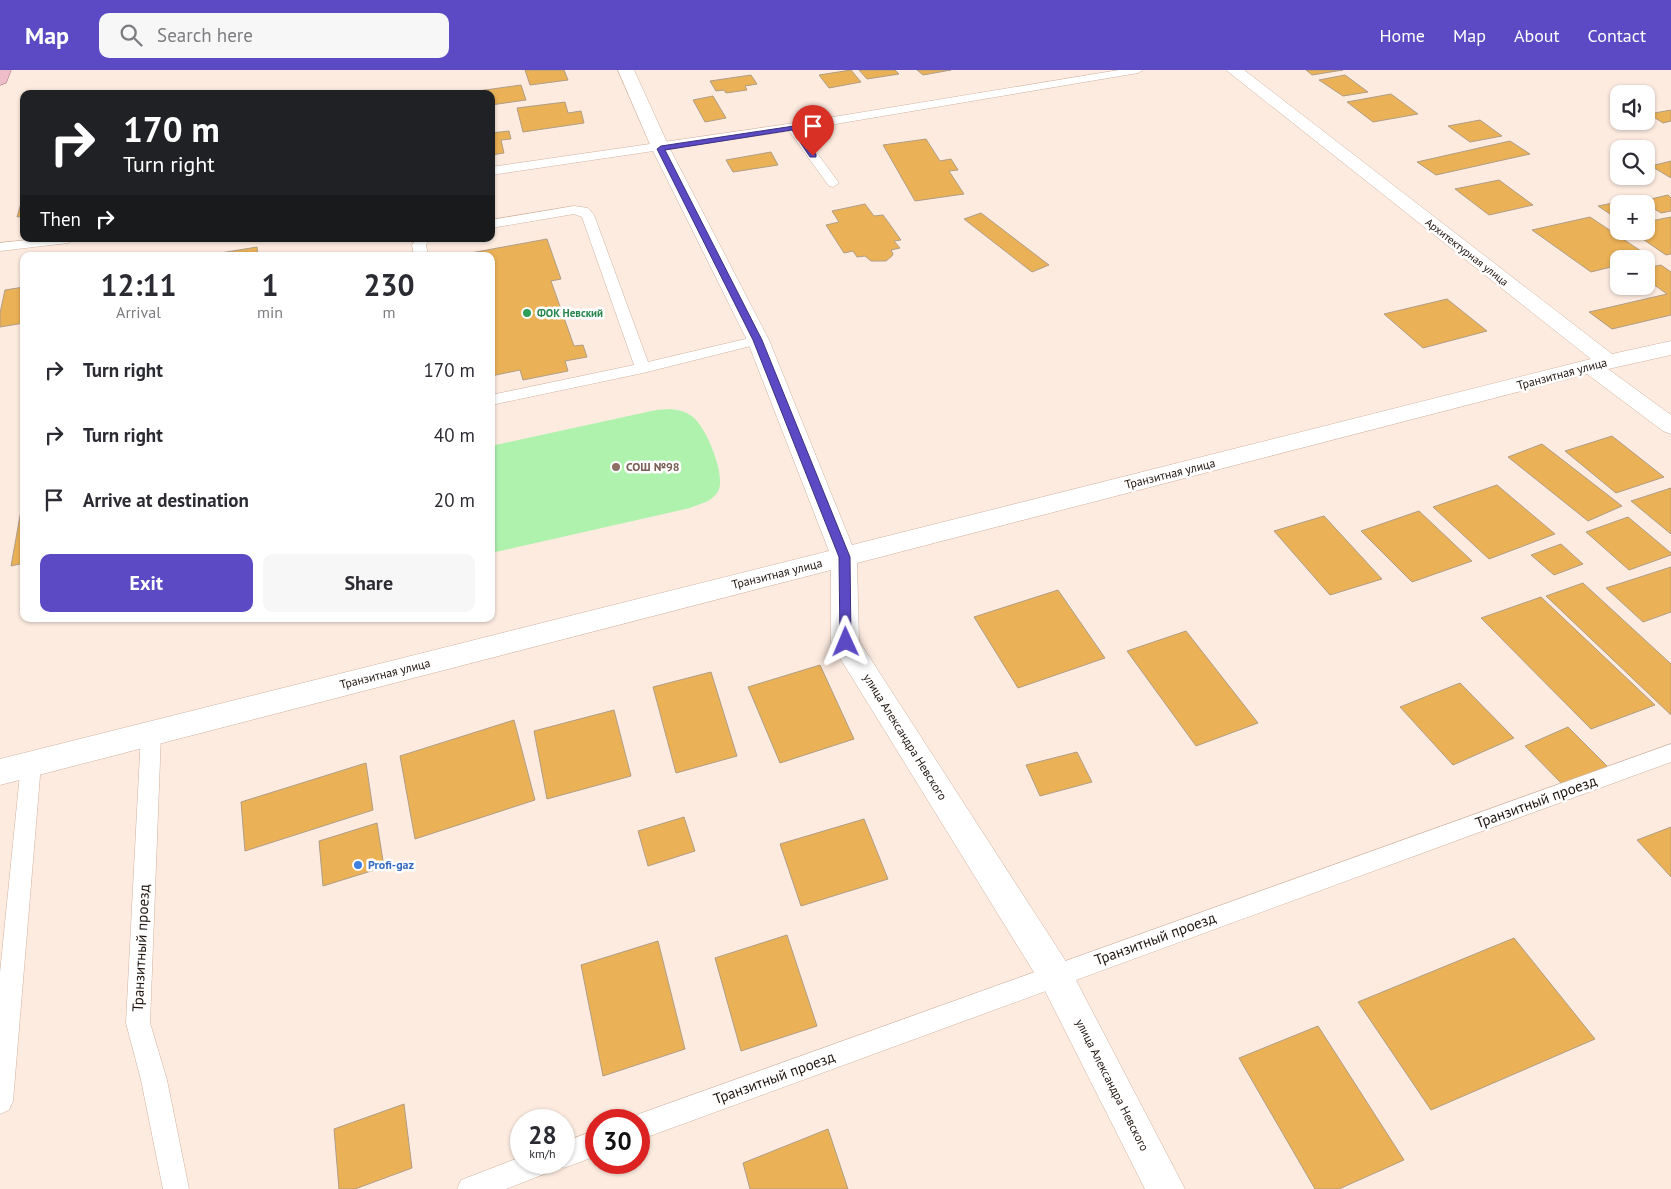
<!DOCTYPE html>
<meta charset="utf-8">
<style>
:root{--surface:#fff;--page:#f7f7f7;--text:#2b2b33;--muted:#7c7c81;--accent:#5b4ac3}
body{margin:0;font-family:"PT Sans",sans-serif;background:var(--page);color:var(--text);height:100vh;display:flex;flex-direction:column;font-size:19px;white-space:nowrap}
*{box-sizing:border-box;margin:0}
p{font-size:16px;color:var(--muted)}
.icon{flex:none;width:28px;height:28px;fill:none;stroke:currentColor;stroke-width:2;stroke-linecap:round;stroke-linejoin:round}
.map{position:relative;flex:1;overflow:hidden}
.panel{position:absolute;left:20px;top:182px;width:475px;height:370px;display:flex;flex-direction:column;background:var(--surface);border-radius:10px;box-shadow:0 1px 4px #0004}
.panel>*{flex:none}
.guide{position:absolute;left:20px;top:20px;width:475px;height:152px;border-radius:10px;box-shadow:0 1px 4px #0004;background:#202124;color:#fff;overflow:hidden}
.controls{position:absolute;left:1610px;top:15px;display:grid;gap:10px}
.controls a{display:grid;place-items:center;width:45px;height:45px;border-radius:10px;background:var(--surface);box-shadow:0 1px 4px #0004;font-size:25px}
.speed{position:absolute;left:510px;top:1039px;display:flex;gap:10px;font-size:25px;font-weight:700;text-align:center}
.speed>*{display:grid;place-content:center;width:65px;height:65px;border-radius:50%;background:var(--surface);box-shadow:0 1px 4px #0004;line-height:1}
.speed small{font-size:12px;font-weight:400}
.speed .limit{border:8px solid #d22;background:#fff;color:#111}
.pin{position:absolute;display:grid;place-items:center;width:42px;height:42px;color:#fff;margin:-51px -21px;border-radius:50% 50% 50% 0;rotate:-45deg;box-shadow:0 0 5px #0007}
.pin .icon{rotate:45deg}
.me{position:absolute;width:55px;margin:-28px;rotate:359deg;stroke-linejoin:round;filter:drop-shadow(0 0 4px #0008)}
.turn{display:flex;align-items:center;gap:18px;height:105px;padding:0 20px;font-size:22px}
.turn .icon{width:65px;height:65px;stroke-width:2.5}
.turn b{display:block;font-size:35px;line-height:42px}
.then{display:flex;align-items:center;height:48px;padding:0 20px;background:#0003;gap:10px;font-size:19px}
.eta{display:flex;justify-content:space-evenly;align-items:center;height:85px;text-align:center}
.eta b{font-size:30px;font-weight:800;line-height:35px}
.primary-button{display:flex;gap:10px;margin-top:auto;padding:10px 20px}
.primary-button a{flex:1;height:58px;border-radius:10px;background:var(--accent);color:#fff;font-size:20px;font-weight:800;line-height:58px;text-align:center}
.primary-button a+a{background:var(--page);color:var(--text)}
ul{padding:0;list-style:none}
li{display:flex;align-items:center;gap:15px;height:65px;padding:0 20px}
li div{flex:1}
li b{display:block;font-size:19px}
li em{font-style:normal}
header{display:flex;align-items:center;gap:30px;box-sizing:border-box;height:70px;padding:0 25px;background:var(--accent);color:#fff}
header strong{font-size:24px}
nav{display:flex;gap:28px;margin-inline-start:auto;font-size:18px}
.search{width:350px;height:45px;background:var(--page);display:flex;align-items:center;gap:12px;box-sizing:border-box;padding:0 18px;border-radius:10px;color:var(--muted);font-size:19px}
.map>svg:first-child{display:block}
.green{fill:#aef2ae}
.building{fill:#ebb157;stroke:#af9e85}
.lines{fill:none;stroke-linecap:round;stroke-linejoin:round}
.lane-casing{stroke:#ceb2a0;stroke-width:1}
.street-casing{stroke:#ceb2a0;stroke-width:1}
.primary-casing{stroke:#a06572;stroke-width:1}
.lane{fill:#fff;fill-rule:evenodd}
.street{fill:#fff;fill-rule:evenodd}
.primary{fill:#efbcca;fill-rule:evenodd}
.route{fill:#5b4ac3;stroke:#3b307f}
.leisure-dot{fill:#2e9e5b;stroke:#fff;stroke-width:2}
.education-dot{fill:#8d6e63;stroke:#fff;stroke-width:2}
.shop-dot{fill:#3f7fe0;stroke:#fff;stroke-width:2}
.labels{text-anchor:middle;stroke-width:5;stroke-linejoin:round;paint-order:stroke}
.far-street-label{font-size:11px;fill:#201610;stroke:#fff}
.far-leisure-label{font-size:11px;font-weight:bold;fill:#27864d;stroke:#fff;text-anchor:start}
.street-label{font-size:12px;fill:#201610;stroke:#fff}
.education-label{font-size:12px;font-weight:bold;fill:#785e54;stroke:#fff;text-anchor:start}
.shop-label{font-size:12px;font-weight:bold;fill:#366cbe;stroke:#fff;text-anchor:start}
.near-street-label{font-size:15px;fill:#201610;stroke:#fff}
</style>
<header>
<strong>Map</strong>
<div class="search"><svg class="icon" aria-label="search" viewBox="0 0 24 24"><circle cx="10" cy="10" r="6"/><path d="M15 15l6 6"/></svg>Search here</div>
<nav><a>Home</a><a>Map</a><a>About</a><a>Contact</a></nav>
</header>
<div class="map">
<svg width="1671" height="1119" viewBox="0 0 1671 1119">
<rect width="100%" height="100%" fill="#fdebe0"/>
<path class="green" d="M670,339c10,1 18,3 25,10 12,11 33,60 22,74 -6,9 -18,11 -27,15l-199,45v-107l165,-36z"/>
<g class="building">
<path d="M525,0h39l4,10 -38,5z"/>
<path d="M851,0l10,12 -32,6 -10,-13z"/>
<path d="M859,0h36l4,4 -32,5z"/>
<path d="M917,0h34l-28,5z"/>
<path d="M1306,0h37l-31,5z"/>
<path d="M751,5l6,9 -12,2 2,4 -21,3 -2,-3 -8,1 -6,-10z"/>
<path d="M1345,5l23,17 -25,4 -24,-16z"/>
<path d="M521,15l5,15 -35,5v-11h-20v-2z"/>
<path d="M1391,24l27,20 -45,8 -26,-20z"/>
<path d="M713,26l13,22 -21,4 -12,-22z"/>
<path d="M565,32l3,11 13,-2 3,12 -61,9 -6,-24z"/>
<path d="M1671,40v11l-8,2 -14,-9z"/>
<path d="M1480,50l22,16 -32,6 -22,-16z"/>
<path d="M509,61l2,8 -10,1 3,13 -13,2v-22z"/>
<path d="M926,69l14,22 11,-2 7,11 -9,1 15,23 -49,7 -32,-56z"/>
<path d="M1510,71l20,13 -94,21 -19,-13z"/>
<path d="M771,82l7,13 -45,7 -7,-12z"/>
<path d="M1671,91v17l-20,-12z"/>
<path d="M1499,110l34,25 -44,10 -34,-26z"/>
<path d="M24,123v23l-7,1z"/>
<path d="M1668,125l3,3v13l-10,2 -19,-12z"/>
<path d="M1618,132l3,2h-2v16l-21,-14z"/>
<path d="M865,134l9,12 9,-1 18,25 -7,1 6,7 -9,2 2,4 -1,2 -6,5h-15l-6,-5 -8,1 -4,-6 -9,2 -18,-28 13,-3 -7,-11z"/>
<path d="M981,143l68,52 -17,7 -68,-53z"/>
<path d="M1590,147l60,40 -31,2v6l-28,7 -59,-42z"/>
<path d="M1671,147v37l-5,1 -35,-24h15v-9z"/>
<path d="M547,169l14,40 -10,2 23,65 9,-1 4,12 -22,4 3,10 -45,9 -3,-10 -29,6v-120h-37z"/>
<path d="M257,177l1,9h-56z"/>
<path d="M1661,195l10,7v43l-59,14 -23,-17 78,-18 -21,-15v-11z"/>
<path d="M24,217v36l-24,4v-14l5,-23z"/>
<path d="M1447,229l40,32 -64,17 -39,-34z"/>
<path d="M1612,366l52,41 -48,16 -51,-42z"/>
<path d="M1542,374l80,62 -34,15 -80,-64z"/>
<path d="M1497,415l58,49 -66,25 -56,-52z"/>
<path d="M1671,418v46l-40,-33z"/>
<path d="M24,424v69l-13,3z"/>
<path d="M1419,441l53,50 -60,21 -51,-51z"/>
<path d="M1324,446l58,63 -52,16 -56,-64z"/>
<path d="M1628,447l43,36v2l-42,15 -43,-38z"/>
<path d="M1561,474l22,20 -29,11 -23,-20z"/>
<path d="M1671,497v45l-28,10 -37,-34z"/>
<path d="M1583,513l88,81v51l-125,-119z"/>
<path d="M1058,520l47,68 -87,30 -44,-71z"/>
<path d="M1541,527l114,108 -64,24 -110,-111z"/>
<path d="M1186,561l72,92 -62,23 -69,-95z"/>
<path d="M820,595l34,74 -74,24 -32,-76z"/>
<path d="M711,602l26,84 -61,17 -23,-86z"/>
<path d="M1460,613l54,55 -61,27 -53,-58z"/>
<path d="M614,640l17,66 -84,23 -13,-68z"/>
<path d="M514,650l21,80 -120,39 -15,-83z"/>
<path d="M1568,657l41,41 -44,19 -40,-41z"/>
<path d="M1077,682l15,30 -52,14 -14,-31z"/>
<path d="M366,693l7,47 -128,41 -4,-49z"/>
<path d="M684,747l11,34 -47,15 -10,-35z"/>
<path d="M864,749l24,60 -87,27 -21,-62z"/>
<path d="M377,753l7,44 -61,19 -4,-45z"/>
<path d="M1671,757v50l-34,-37z"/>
<path d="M787,865l30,91 -76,25 -26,-93z"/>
<path d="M1514,868l81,101 -164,71 -73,-108z"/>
<path d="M658,871l27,108 -82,27 -22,-111z"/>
<path d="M1318,956l86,134 -65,29h-24l-76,-131z"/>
<path d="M404,1034l8,64 -57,21h-16l-5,-60z"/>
<path d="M828,1059l20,60h-98l-7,-26z"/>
</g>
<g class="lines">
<defs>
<g id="lane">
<path d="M1119,0h24l-5,3 -338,57 39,53 -6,4 -4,-1 -40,-55 -298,44v-8l324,-47z"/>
<path d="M574,136l14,2 6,7 54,147 110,-26 5,1 2,3 -2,3 -120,30 -152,32v-10l143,-30 -52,-148 -8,-3 -83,14v-8z"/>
<path d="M36,169h39l-7,4 -68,8v-8z"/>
<path d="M417,169h13l-4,6 2,11h-14l-2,-11z"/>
<path d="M151,656l7,2 3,6 -11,289 17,57 22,109h-26l-22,-109 -15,-57 15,-289 3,-6z"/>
<path d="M1671,674v18l-1032,378v-20h-10l10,-6z"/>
<path d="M31,685l7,3 3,6 -28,337 -4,9 -9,4v-141l21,-209 3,-6z"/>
<path d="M596,1060v26l-32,12 -9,-4 -3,7 -46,18h-49l4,-9 60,-23v5h43v-20z"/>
</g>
<path id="street" d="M618,0h16l36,79 99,191 83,205 739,-186 -365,-289h18l368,284 59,-13v14l-63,14 63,46v19l-8,-3 -76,-57 -730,189 2,78 208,322 118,226h-40l-102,-202 -208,-337 -4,-8v-72l-831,215v-26l829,-208 -82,-211 -95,-191z"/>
<path id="primary" d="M0,0h11l-5,13 -6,2z"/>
</defs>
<use href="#lane" class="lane-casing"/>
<use href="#street" class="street-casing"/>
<use href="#primary" class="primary-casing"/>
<use href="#lane" class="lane"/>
<use href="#street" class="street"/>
<use href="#primary" class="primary"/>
</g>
<path class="route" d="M794,56h2l20,28v3h-6l-18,-27 -127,20 97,190 88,217 1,85 -5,5 -6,-5 -1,-85 -86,-217 -96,-191 4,-3z"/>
<circle class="leisure-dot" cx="527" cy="243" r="5"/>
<circle class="education-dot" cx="616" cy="397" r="5"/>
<circle class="shop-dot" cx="358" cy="795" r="5"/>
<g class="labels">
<g class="far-street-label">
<text transform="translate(1467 182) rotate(38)" y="4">Архитектурная улица</text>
</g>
<g class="far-leisure-label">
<text x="537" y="247">ФОК Невский</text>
</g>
<g class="street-label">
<text transform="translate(1562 304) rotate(-15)" y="4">Транзитная улица</text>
<text transform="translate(1170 404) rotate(-14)" y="4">Транзитная улица</text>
<text transform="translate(777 504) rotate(-14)" y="4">Транзитная улица</text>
<text transform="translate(385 604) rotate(-14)" y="4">Транзитная улица</text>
<text transform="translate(905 667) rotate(58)" y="4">улица Александра Невского</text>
<text transform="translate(1112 1015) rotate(63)" y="4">улица Александра Невского</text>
</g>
<g class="education-label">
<text x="626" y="401">СОШ №98</text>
</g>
<g class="shop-label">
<text x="368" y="799">Profi-gaz</text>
</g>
<g class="near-street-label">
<text transform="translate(1536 732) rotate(-20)" y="5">Транзитный проезд</text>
<text transform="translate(1155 869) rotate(-20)" y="5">Транзитный проезд</text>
<text transform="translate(141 878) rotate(-87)" y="5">Транзитный проезд</text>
<text transform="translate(774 1008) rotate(-20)" y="5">Транзитный проезд</text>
</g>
</g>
</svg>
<div class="controls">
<a><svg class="icon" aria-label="sound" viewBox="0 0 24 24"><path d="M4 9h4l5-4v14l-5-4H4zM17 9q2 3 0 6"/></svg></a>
<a><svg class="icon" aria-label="search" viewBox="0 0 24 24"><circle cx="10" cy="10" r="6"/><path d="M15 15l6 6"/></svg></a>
<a>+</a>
<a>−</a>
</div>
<div class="speed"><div>28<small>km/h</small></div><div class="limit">30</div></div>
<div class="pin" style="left:813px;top:86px;background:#d93025"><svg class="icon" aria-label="arrive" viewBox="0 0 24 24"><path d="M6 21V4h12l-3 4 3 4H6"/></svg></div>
<svg class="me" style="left:846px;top:572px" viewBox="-20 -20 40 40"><path d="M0-17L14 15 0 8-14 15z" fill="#5b4ac3" stroke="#fff" stroke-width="4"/></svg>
<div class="guide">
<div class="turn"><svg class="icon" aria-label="right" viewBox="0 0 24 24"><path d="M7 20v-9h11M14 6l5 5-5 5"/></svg><div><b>170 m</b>Turn right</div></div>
<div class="then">Then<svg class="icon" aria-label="right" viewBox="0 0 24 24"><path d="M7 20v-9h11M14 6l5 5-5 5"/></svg></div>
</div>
<section class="panel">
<div class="eta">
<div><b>12:11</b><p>Arrival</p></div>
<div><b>1</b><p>min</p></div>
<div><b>230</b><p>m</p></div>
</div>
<ul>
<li><svg class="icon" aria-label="right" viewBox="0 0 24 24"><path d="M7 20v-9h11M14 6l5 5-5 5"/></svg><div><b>Turn right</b></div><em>170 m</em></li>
<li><svg class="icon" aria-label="right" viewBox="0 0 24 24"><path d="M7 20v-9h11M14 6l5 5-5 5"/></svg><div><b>Turn right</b></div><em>40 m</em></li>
<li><svg class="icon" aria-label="arrive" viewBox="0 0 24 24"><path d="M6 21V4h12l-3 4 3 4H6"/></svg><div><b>Arrive at destination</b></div><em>20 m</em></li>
</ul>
<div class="primary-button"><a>Exit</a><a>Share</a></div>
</section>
</div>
